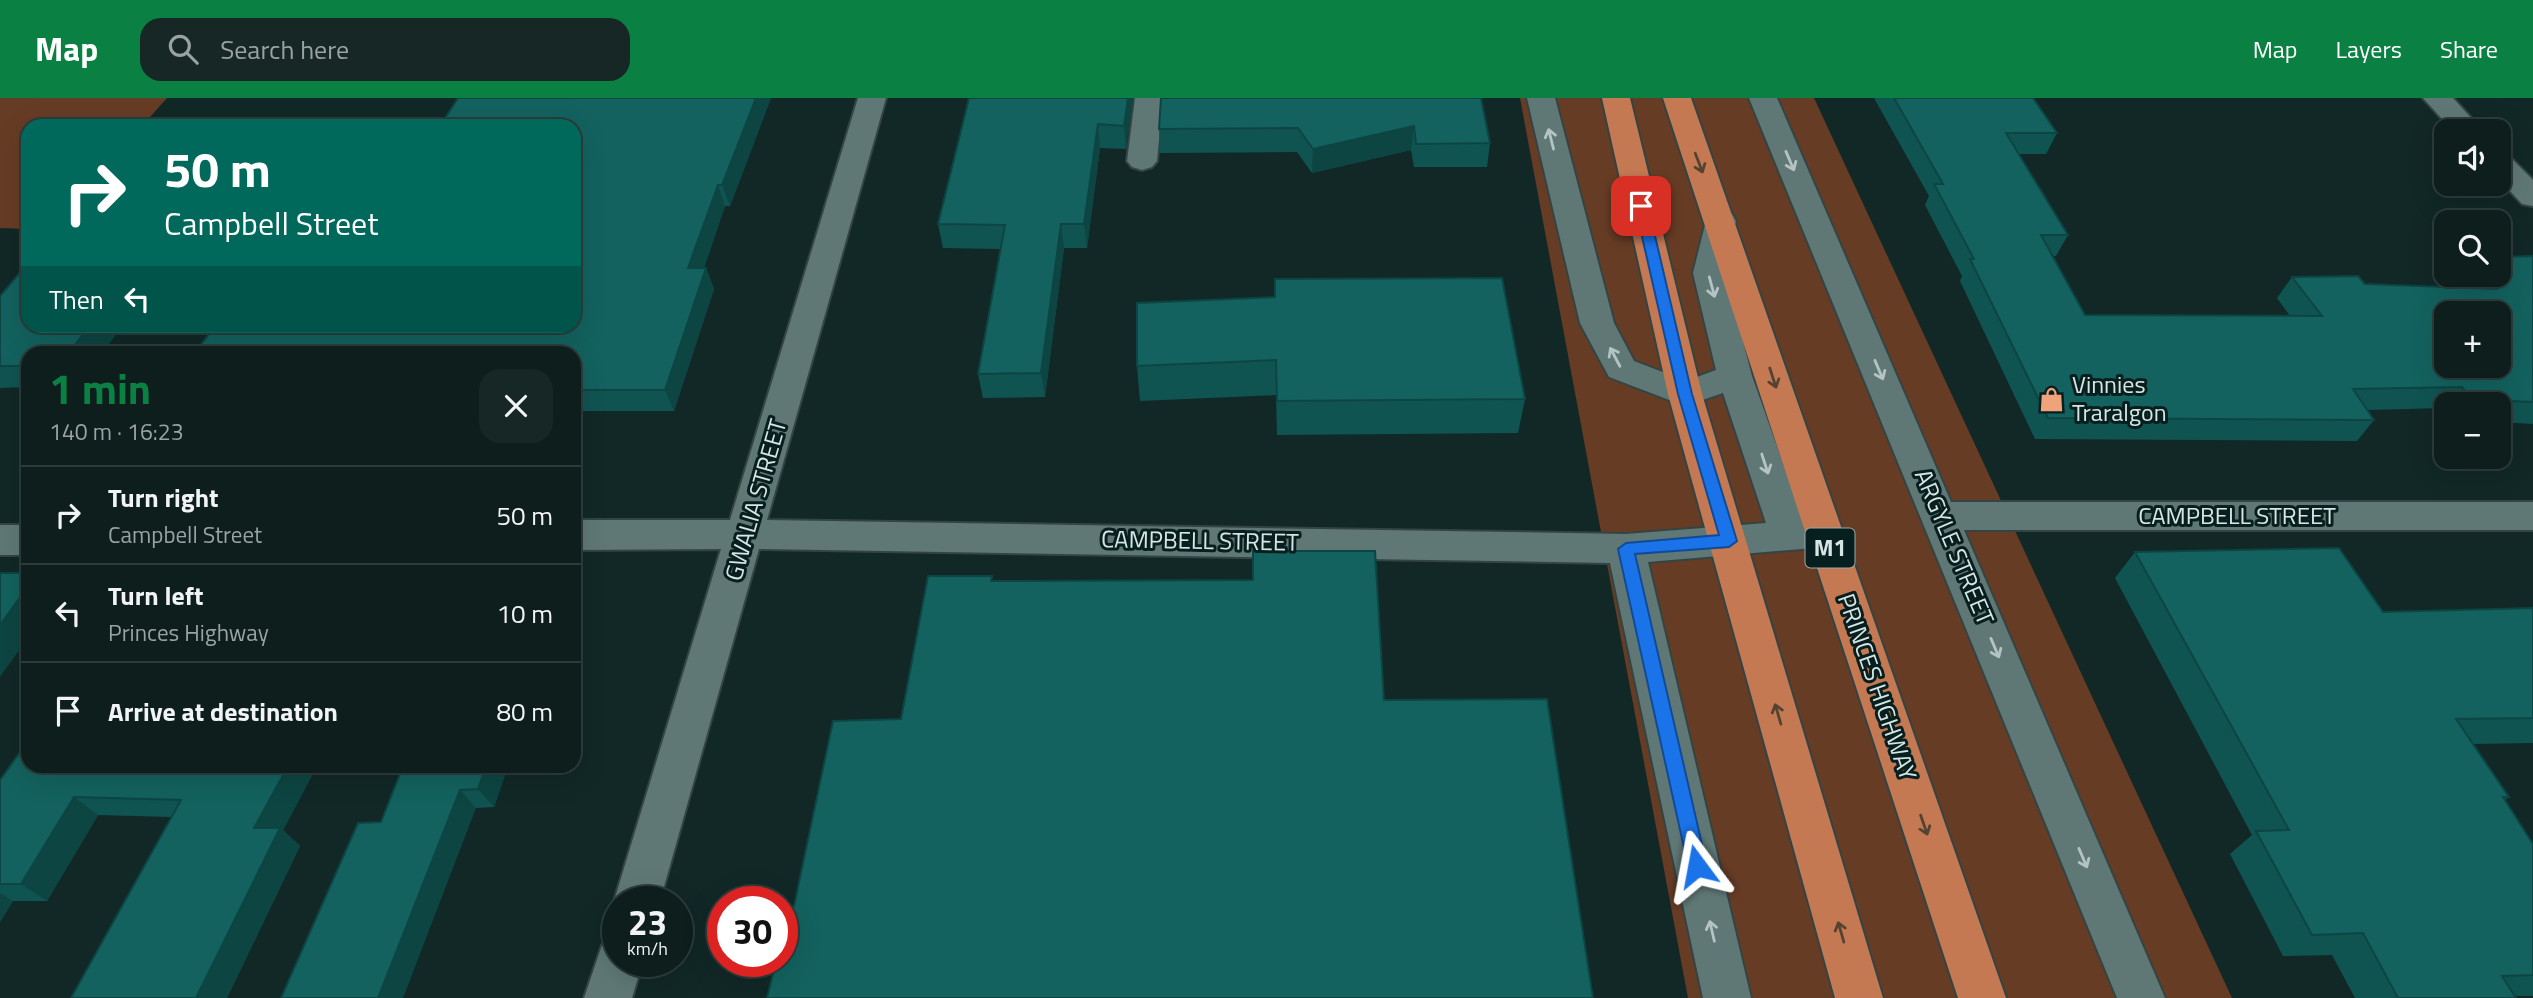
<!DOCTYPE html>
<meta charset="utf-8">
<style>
:root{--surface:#0d1e1d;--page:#162726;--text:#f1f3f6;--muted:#9aa2a4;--line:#2d3c3b;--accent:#0b8043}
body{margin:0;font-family:"Titillium Web",sans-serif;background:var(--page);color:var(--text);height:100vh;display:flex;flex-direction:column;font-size:26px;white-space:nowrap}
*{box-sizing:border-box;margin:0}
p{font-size:23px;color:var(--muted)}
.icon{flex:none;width:38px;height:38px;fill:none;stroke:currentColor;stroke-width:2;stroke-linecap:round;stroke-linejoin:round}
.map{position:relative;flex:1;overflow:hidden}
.details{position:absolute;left:21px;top:248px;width:560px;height:427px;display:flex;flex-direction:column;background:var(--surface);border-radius:21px;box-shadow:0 7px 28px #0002,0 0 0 2px var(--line)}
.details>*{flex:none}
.guide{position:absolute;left:21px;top:21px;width:560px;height:214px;border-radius:21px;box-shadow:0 7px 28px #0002,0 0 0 2px var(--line);background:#00695c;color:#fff;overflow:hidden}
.buttons{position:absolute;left:2434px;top:21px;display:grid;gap:14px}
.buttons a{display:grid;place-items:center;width:77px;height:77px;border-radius:14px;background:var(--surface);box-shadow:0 7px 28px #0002,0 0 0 2px var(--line);font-size:35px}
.speed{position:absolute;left:602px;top:788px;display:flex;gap:14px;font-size:35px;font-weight:700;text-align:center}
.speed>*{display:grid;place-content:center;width:91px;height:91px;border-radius:50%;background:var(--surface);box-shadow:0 7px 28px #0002,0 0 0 2px var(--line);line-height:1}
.speed small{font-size:18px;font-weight:400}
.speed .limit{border:10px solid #d22;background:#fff;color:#111}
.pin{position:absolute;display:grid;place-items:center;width:60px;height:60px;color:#fff;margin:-30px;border-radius:14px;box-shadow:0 4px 10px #0006}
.me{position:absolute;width:77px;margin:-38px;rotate:347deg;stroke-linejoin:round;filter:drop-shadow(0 0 5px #0008)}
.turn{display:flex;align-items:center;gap:24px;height:147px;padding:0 28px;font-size:32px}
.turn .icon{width:91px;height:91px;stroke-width:2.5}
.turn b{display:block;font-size:49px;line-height:60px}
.then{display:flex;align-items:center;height:66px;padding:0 28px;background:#0003;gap:14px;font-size:26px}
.round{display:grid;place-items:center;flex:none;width:74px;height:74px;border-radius:21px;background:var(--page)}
.headline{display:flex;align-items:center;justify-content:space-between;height:119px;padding:0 28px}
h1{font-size:42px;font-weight:700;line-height:52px;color:var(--accent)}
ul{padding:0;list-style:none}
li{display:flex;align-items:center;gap:21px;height:98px;padding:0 28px;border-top:2px solid var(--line)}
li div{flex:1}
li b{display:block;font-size:26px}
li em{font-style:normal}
header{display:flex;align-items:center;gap:42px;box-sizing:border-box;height:98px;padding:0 35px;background:var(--accent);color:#fff}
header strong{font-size:33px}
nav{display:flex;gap:38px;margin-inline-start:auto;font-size:24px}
.search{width:490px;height:63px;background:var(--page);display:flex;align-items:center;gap:18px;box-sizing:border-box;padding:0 24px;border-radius:21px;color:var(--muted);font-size:26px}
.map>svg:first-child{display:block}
.green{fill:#673c25}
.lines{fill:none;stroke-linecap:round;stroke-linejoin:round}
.minor-casing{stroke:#344443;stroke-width:4}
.highway-casing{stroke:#344443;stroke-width:4}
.minor{fill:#5f7876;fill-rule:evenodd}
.highway{fill:#c57953;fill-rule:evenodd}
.wall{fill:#105452}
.shaded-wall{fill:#0d4542}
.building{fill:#13625f;stroke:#0d4542;stroke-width:2;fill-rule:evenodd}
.oneway{stroke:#b3c4c3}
.oneway2{stroke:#534333}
.route{fill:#1a73e8;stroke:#114b97;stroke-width:2}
.labels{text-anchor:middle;stroke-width:6;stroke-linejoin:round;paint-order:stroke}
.shield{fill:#071f1e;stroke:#99aaa9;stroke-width:2}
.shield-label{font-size:23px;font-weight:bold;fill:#d7e5e4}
.poi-label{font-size:24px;fill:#d7e5e4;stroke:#071f1e;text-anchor:start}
.street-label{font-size:24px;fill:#d7e5e4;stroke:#071f1e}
</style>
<header>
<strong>Map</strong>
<div class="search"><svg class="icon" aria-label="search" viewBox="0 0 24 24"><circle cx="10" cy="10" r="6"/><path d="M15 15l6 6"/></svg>Search here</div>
<nav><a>Map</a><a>Layers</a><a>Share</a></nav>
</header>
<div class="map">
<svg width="2533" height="900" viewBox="0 0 2533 900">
<rect width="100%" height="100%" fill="#112827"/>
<g class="green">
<path d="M0,0h167l-25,28h-114v103l-28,-1z"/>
<path d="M1520,0h294l418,900h-544z"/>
</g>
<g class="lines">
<defs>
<g id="minor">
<path d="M858,0h28l-119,422 859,14 140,-11 -43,-130 -38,13 -76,-29 -29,-54 -53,-225h28l59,225 20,38 52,20 30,-11 -23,-97 13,-52 4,-7 11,-3 11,3 4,7 -11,52 27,103 51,144 22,-1 13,4 6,10 -6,10 -13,4 -177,15 103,436h-48l-93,-435 -851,-14 -99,352h-42v9l-4,-9 107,-352 -147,1v-30h156z"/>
<path d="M1135,0h28l-6,63 -5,6 -10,3 -10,-3 -5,-6z"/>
<path d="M1749,0h28l174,404h582v28h-569l201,468h-48z"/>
<path d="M2423,0h30l30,33h-30z"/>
<path d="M2499,55l10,3 24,24v26l-11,-2 -23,-25z"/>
<rect x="0" y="427" width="28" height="30"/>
<path d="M618,841v22h25l-11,37h-48l18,-53z"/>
</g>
<g id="highway">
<path d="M1602,0h28l72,296 181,604h-48l-167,-604z"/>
<path d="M1663,0h28l315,900h-48z"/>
</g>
</defs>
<use href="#minor" class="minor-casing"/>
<use href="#highway" class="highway-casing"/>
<use href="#minor" class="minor"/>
<use href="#highway" class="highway"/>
</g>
<g class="wall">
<path d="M771,0l-41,108h-5l-21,62h2l8,21 -40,122h-100v-85z"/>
<path d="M1133,0l-7,51 -26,-1 -13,100h-23l-19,149 -62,1 -5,-24 22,-125 -57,-1 -5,-24z"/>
<path d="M1481,0l9,45 -3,24h-73l-3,-17 -99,23 -15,-21 -137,1 -1,-24z"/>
<path d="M1874,0h159l24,35 -11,21h-27l49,81 -12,21h-4l33,59 205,1 -13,-18 15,-21 73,7 94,4 -9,-10 3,-3h46l34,-19v168l-34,-2v-18h-53v9l-3,-5 -76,2 7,10 -17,21 -322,-2 -75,-158 2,-5 -37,-71 4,-9z"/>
<path d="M0,198l28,58v33l-28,1z"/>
<path d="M1137,205l388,96 -7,34 -241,2 -1,-40 -136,6 -3,-35z"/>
<path d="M2135,454l248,60 150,-4v135l-61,1 37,53 -4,3 28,44v152h-18l1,2h-161l-23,-43 -49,1 -53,-102 22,-19 -137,-257z"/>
<path d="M317,668l-34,64 17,16 -73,152h-156l100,-181 -73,-2 -51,86h-34l-13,21v-142z"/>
<path d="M508,668l-14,41 -18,1 -95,14z"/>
</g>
<g class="shaded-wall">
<path d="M756,0h15l-41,108 -8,-21z"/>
<path d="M1128,0h5l-7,51 -2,-23z"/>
<path d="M1098,26l2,24 -13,100 -3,-24z"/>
<path d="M1414,28l-3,24 -99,23 1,-24z"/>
<path d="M718,87l7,21 -29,84 -8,-22z"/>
<path d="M1061,126l3,24 -19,149 -4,-24z"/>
<path d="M706,170l8,21 -40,122 -9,-21z"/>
<path d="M89,228h33l-20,28h-34z"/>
<path d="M28,488v52l-28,39v-52z"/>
<path d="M288,668h29l-34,64 17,16 -73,152h-31l58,-170z"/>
<path d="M486,668h22l-14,41 -16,-18z"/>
<path d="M460,692l16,18 -73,190h-25z"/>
<path d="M74,699l24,18 -51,86 -26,-17z"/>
<path d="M0,795l13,8 -13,21z"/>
</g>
<g class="building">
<path d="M458,0h298l-34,87h-4l-30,83h18l-41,122h-91v-36h-380l21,-28h359v-200h-134z"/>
<path d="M969,0h159l-4,28 -26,-2 -14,100h-23l-20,149 -63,1 27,-149 -67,-1z"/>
<path d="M1161,0h320l9,45 -74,1 -2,-18 -101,23 -15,-21 -139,1z"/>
<path d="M1894,0h139l24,35h-51l62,102h-27l44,80 237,1 -30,-39 66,-1 7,8 131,5 -12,-14h15v-18l34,-1v146l-62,-3 -9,-12 -109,2 21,31 -326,-2 -78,-159h4l-40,-75h9zM2446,215h53v53h-53z"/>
<path d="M28,165v63h61l-21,28h-40v12h-28v-70z"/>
<path d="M1502,180l23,121 -248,2 -1,-41 -139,6v-63l138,-6v-18z"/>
<path d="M2339,450l44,64 150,-4v110l-77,1 53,78h-6l30,47v131l-31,1 14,22h-118l-35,-65 -51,2 -56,-104 33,-1 -154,-278z"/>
<path d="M1253,453h122l9,149 163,-1 46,299h-826l9,-37h6v-25l8,-30h4l39,-185 68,-2 27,-143h64l-1,5 262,-1z"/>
<path d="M0,475h28v13l-28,39z"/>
<path d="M28,643v25h260l-34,62h26l-84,170h-125l110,-198 -107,-3 -53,87h-21v-104z"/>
<path d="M403,668h83l-8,23 -18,1 -82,208h-97l77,-175 23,-1z"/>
</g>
<defs><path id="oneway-shaft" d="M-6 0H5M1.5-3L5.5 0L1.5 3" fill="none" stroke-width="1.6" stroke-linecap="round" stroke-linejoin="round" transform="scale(1.75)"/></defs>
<g class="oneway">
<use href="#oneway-shaft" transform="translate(1551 41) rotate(-104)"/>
<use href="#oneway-shaft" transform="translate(1790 63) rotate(67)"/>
<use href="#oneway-shaft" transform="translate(1712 189) rotate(75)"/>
<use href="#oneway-shaft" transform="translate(1615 259) rotate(-118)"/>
<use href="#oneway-shaft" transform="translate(1879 272) rotate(67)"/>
<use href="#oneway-shaft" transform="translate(1765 366) rotate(72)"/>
<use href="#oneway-shaft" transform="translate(1995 550) rotate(67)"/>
<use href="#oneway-shaft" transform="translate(2083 760) rotate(67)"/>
<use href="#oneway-shaft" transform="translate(1712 833) rotate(-103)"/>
</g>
<g class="oneway2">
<use href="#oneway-shaft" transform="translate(1699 65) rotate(69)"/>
<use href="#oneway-shaft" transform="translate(1773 280) rotate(72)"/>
<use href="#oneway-shaft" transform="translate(1778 616) rotate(-106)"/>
<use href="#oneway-shaft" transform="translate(1924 727) rotate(71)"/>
<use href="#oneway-shaft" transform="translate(1841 834) rotate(-106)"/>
</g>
<path class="route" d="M1641,104l7,4 44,188 45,147 -8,6 -94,7 72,312 -3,6 -7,3 -7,-3 -2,-6 -70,-317 8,-6 93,-8 -41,-141 -43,-188z"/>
<defs>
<symbol id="shop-bare" viewBox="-9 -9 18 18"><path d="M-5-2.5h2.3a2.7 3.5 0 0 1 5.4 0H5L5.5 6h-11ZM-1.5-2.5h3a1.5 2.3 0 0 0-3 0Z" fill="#f0a27a" stroke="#071f1e" stroke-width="2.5" paint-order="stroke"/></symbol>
</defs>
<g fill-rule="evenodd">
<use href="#shop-bare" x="2034" y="284" width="35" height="35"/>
</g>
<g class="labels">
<rect class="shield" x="1805.5" y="430.5" width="49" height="39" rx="5"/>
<g class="shield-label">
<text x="1830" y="458">M1</text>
</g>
<g class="poi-label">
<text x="2072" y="295">Vinnies<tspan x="2072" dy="28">Traralgon</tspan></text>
</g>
<g class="street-label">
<text transform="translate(756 402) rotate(-74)" y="8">GWALIA STREET</text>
<text x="2237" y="426">CAMPBELL STREET</text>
<text transform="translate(1200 443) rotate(1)" y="8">CAMPBELL STREET</text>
<text transform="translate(1954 449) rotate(67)" y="8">ARGYLE STREET</text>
<text transform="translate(1877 589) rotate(71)" y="8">PRINCES HIGHWAY</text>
</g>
</g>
</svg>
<div class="buttons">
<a><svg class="icon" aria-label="sound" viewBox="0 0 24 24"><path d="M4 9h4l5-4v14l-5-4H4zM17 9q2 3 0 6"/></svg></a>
<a><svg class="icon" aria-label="search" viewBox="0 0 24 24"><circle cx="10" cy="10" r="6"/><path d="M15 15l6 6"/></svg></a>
<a>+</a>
<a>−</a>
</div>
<div class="speed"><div>23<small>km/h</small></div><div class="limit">30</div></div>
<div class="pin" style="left:1641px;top:108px;background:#d93025"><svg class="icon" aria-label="arrive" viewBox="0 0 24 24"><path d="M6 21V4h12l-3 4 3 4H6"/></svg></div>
<svg class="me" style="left:1697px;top:768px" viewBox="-20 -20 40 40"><path d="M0-17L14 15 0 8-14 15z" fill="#1a73e8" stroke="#fff" stroke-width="4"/></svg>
<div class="guide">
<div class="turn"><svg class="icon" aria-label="right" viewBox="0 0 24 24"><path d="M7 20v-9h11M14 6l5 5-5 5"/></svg><div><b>50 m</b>Campbell Street</div></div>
<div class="then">Then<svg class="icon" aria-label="left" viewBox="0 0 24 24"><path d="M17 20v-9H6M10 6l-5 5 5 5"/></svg></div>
</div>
<section class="details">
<div class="headline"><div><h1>1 min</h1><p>140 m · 16:23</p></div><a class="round"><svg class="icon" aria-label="close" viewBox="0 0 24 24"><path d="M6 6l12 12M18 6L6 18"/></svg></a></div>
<ul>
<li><svg class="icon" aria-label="right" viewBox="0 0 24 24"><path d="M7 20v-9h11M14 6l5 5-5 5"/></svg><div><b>Turn right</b><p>Campbell Street</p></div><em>50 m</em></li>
<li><svg class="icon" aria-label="left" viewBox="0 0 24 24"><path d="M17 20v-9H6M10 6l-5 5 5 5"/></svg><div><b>Turn left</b><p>Princes Highway</p></div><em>10 m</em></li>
<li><svg class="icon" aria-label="arrive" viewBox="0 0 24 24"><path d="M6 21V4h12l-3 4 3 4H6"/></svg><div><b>Arrive at destination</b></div><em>80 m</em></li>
</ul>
</section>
</div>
